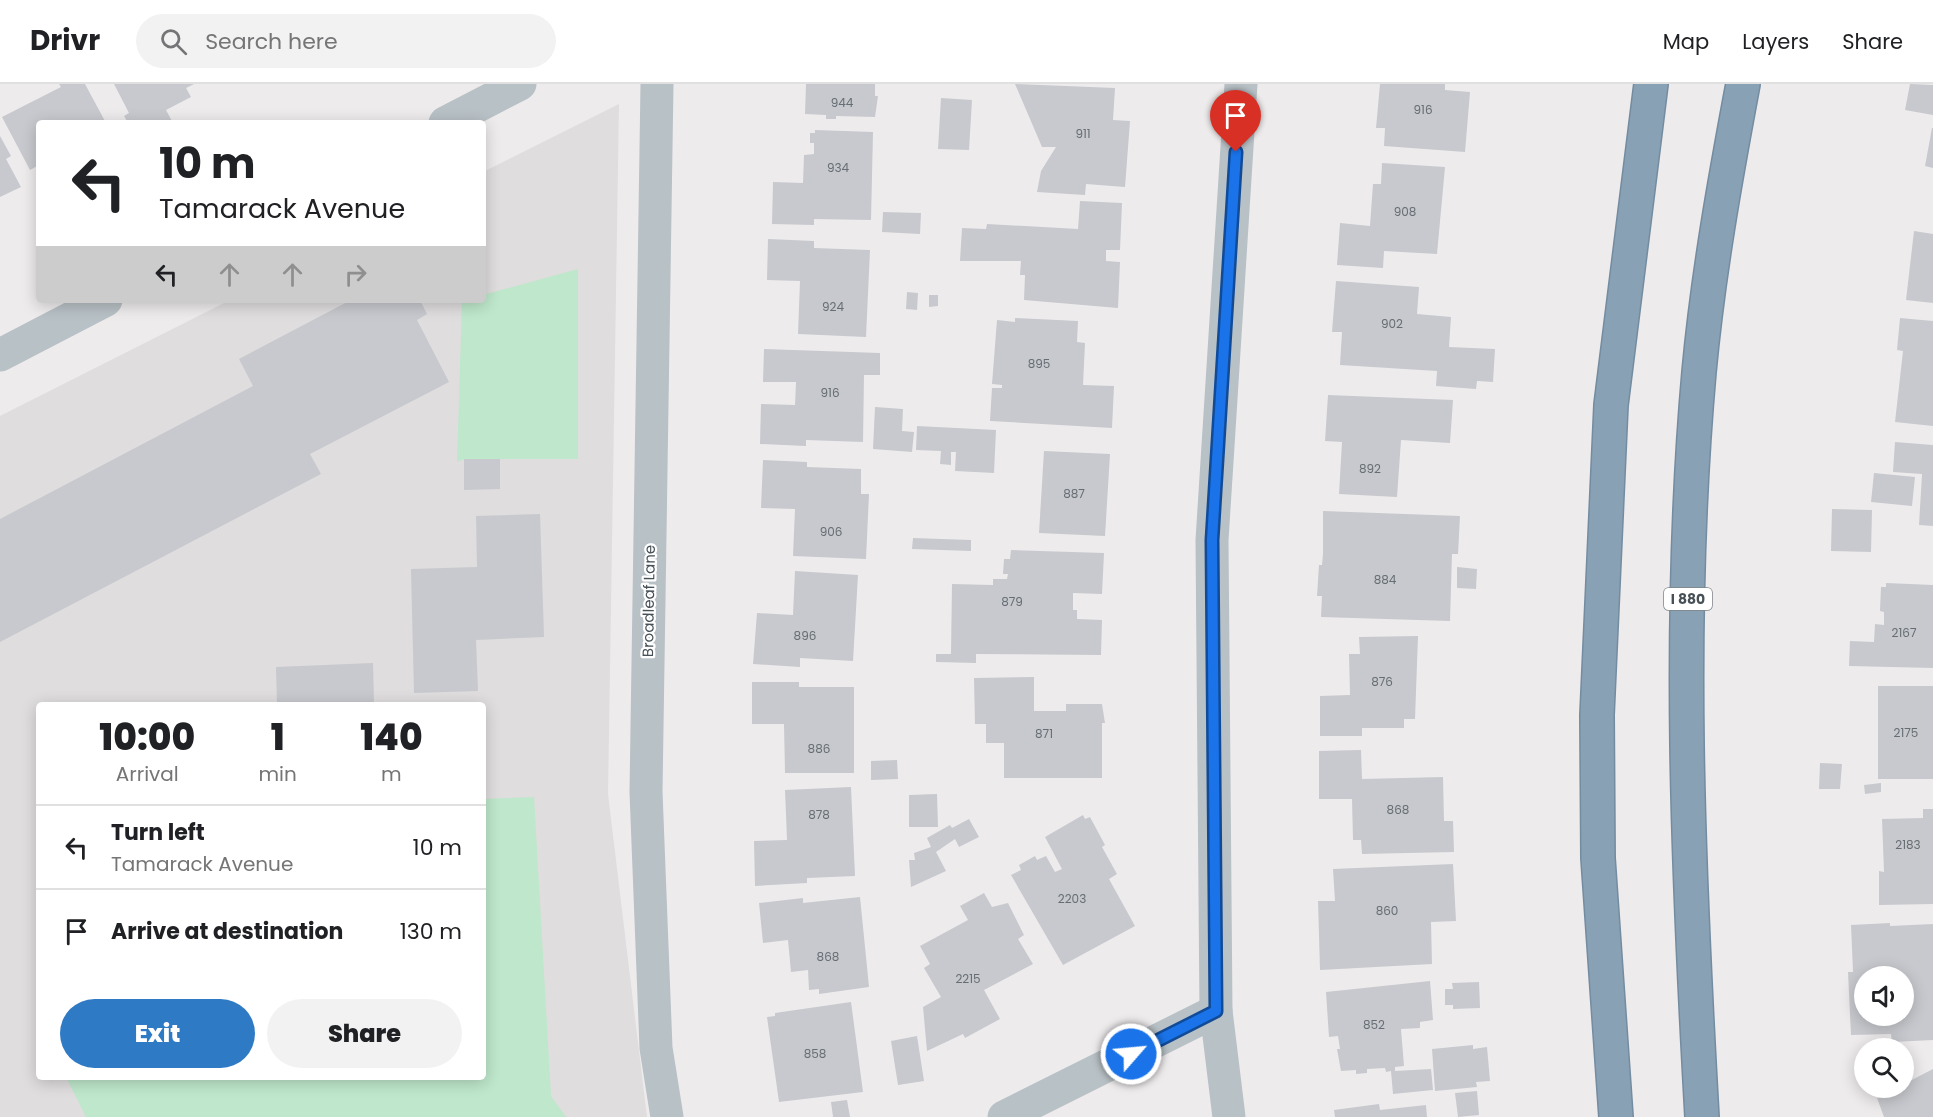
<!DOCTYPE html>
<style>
:root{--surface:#fff;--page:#f2f2f2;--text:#202124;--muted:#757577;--line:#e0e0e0;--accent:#2f7ac5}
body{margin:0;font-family:Poppins,sans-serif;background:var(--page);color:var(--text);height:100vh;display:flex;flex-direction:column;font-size:22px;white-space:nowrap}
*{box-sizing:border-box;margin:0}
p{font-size:20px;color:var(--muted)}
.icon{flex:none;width:33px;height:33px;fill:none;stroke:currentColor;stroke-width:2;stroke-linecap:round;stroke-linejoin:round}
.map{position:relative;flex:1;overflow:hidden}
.drawer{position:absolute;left:36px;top:618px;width:450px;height:378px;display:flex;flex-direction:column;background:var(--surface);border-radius:6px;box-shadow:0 3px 15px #0003}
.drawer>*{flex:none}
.top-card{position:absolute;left:36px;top:36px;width:450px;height:183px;border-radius:6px;box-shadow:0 3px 15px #0003;background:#fff;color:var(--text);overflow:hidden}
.fabs{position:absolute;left:1854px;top:882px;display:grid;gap:12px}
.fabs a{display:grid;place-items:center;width:60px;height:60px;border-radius:50%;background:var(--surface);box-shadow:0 3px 15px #0003;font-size:30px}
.pin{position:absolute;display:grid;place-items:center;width:51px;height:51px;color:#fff;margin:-62px -26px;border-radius:50% 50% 50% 0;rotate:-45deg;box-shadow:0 0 6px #0007}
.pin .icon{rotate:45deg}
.me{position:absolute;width:66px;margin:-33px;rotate:63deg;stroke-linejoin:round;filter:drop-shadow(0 0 4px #0008)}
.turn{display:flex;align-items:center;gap:21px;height:126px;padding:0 24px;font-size:27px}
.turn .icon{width:78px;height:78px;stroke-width:2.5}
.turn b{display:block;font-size:42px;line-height:51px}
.lanes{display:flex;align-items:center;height:57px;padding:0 24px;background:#0003;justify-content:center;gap:30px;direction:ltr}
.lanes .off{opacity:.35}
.eta{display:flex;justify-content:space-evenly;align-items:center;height:102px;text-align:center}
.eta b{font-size:36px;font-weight:800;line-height:42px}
.action{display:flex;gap:12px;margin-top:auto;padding:12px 24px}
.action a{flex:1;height:69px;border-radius:36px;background:var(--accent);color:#fff;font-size:24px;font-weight:800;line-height:69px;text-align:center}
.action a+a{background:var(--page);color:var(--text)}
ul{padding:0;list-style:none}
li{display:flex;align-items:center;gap:18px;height:84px;padding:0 24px;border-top:2px solid var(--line)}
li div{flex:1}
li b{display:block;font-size:22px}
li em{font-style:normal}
header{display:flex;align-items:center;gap:36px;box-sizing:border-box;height:84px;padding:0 30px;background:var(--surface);border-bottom:2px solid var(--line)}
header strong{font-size:28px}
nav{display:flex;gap:33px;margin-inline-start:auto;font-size:21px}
.search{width:420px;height:54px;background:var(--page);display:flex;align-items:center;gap:15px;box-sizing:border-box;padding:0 21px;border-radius:33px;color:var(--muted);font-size:22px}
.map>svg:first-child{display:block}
.education{fill:#dfdddd;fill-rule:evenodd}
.green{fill:#bee7cb}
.building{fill:#c7c9ce;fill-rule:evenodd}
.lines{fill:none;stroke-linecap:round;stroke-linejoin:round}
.highway-casing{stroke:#748ca0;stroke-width:36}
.street{stroke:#b8c1c6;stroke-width:33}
.highway{stroke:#89a1b5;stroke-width:33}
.route-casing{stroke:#114b97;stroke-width:15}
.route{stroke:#1a73e8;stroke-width:10}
.labels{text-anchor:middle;stroke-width:4.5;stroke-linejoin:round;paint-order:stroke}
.number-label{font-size:12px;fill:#666e74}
.shield{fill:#fff;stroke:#7e8489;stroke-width:1.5}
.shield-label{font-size:14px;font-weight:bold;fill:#465056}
.street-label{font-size:15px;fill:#465056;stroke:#fff}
</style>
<header>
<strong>Drivr</strong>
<div class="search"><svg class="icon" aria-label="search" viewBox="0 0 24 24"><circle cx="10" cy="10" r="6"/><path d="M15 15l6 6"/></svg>Search here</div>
<nav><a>Map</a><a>Layers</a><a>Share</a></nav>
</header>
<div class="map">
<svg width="1933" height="1033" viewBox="0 0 1933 1033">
<rect width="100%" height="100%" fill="#eeebec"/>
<path class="education" d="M619,20l-11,690 39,323h-647v-701l230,-116h253v-128zM39,621h444v372h-444z"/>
<g class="green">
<path d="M578,185v190h-114l-7,3 5,-161 21,-1v-5z"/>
<path d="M534,713l17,299 15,21h-480l-20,-40h417v-278z"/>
</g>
<g class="building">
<path d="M59,0h26l21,39h-67v42l-9,5 -28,-53 59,-30z"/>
<path d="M114,0h80l-8,4 5,9 -25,13 7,13h-45l-4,-7 5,-3z"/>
<path d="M806,0h69v12h3l-3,21 -39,-1v3h-10v-4l-21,-1z"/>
<path d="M1015,0l100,4 -2,32 17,1 -5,66 -39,-3 -1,11 -48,-3 4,-21 15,-24h-14z"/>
<path d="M1380,0h65v6l25,2 -5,60 -81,-6 1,-18h-9z"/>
<path d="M1910,0l23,1v30l-28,-5z"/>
<path d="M941,14l31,2 -3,50 -31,-1z"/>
<path d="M1932,44h1v40l-8,-2z"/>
<path d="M815,46l58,2 -2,88 -57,-1v6l-42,-1 1,-42 30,1 1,-28 10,-1v-11h-4v-10h5z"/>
<path d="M0,52l11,20 -5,3 15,28 -21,10z"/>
<path d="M1382,79l63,4 -8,87 -53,-3 -1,17 -46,-3 3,-42 30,3 3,-42h8z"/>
<path d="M1080,117l42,2 -2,47h-14v11l14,1 -2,46 -94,-8 1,-25h-5l1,-14h-61l2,-33 24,1 1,-5 91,5z"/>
<path d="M883,128l38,1 -1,21 -38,-2z"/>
<path d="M1914,147l19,3v69l-27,-3z"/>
<path d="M768,155l46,2v7l56,2 -4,87 -68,-3 2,-53 -33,-1z"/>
<path d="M1336,197l83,6 -2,27 34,3 -2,30 46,2 -2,33 -16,-1 -1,8 -40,-3 1,-15 -97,-6 2,-33h-10z"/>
<path d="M907,208l11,1 -1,17 -11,-1z"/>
<path d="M929,211h9v11l-9,1z"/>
<path d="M351,216h69l7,14 -10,6 32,62 -139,72 11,20 -321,168v-123l253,-133 -14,-27z"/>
<path d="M1015,234l63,3 -1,21 8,1 -2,42 31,1 -2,42 -122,-7 2,-33h10v-3l-10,-1 5,-64 18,2z"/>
<path d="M1900,234l33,3v105l-38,-4 8,-71 -6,-1z"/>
<path d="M764,265l116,4v22h-16l-1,67 -57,-2v6l-46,-2 1,-40 34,1 1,-23h-33z"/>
<path d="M1328,311l125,5 -3,43 -49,-3 -4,57 -58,-3 3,-52 -17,-1z"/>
<path d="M875,323l28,2 -1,22 12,1 -2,20 -39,-3z"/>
<path d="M917,342l79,4 -2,43 -39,-2 1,-19h-5v13l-11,-1 1,-13 -25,-1z"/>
<path d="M1895,358l38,3v81l-14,-1 3,-51 -29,-2z"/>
<path d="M1044,367l66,3 -5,82 -66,-3z"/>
<path d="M464,375h36v30l-36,1z"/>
<path d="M763,376l44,2v5l54,2v25h8l-3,65 -73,-3 2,-47 -34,-1z"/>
<path d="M1874,389l41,4 -3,29 -41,-4z"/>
<path d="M1832,425l40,1 -1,42 -40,-1z"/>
<path d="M1323,427l137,5 -2,38h-6l-2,67 -129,-4 1,-21h-5l2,-31h3l1,-11z"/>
<path d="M540,430l4,123 -68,3 2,51 -64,2 -3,-124 66,-2 -1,-51z"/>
<path d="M913,454l58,2v11l-59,-2z"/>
<path d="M1011,466l93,3 -2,41 -29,-1v17h4v9l25,1 -1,35 -125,-1v9l-40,-1v-8h15l1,-70 41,1v-6h14l1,-5h-5l1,-15h6z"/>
<path d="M1457,483l20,2 -1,20 -19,-1z"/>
<path d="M795,487l63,4 -5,86 -53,-3v9l-47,-3 4,-51 36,2z"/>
<path d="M1886,499l47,2v83l-84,-2 1,-25 24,1 1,-18 9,1v-13l-4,-1 1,-24h5z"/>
<path d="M1418,552l-3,83h-11v9h-42v8h-42v-40l30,-1 -1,-41h11l-1,-17z"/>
<path d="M373,579l1,42h-97l-1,-38z"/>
<path d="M1034,593v34h32v-7h36l3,19h-3v55h-98v-35h-18v-19h-11l-1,-46z"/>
<path d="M752,598h47v5h55v86h-69l-1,-49h-32z"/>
<rect x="1878" y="602" width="55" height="93"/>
<path d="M1361,666l1,29 81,-2 1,44h9l1,31 -92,2 -1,-14h-8l-1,-41h-33v-48z"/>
<path d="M897,676l1,19 -27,1v-19z"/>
<path d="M1820,679l22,1 -2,25h-21z"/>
<path d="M1881,699v9l-16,2 -1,-9z"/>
<path d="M851,703l4,89 -48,2v5l-52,3 -1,-45 33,-1 -2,-50z"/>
<path d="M937,710l1,33h-29v-32z"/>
<path d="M1923,725h10v95l-54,1v-34l5,1 -2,-53 41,-1z"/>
<path d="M1083,731l2,4 5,-2 15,28 -3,2 15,27 -8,5 26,47 -72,39 -52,-90 10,-5 -2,-5 16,-9 2,4 9,-4 9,16 7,-3 -17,-32z"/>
<path d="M969,735l10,18 -20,10 -4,-8 -19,13 10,19 -35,16 -2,-27h6l-1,-7 17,-6 -4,-9 23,-13 2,3z"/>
<path d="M1453,780l3,57 -25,1 1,42 -112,6 -2,-69h17l-2,-32z"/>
<path d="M984,809l8,14 16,-4 16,32 -6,4 15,25 -49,26 16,29 -35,19 -2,-4 -36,17 -4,-44 18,-10 -17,-29 6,-4 -10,-18 48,-26 -8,-14z"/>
<path d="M860,813l9,90 -50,7v-5l-10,1 -1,-20 -17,2 -3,-32 -25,3 -4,-40 44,-5v5z"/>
<path d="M1890,839v3l43,-2v116l-41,2 -1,-8 -40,1 -3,-63h5l-2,-47zM1864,892h40v40h-40z"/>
<path d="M1430,897l3,39 -13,2v6l-19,1 3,37 -9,1v4l36,-2 2,21 -40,4 -2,-23 -5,1 -1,-4 -18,1v4l-11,1v-4l-15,1 -4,-22h3l-2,-13 -9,1 -3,-45z"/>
<path d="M1479,898l1,26 -27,1v-4h-8v-16h8l-1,-6z"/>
<path d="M851,918l12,90 -84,10 -12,-85 8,-1v-3z"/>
<path d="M917,952l7,45 -26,4 -7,-44z"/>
<path d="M1473,961v4l14,-2 3,34 -14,1 1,5 -42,4 -3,-42z"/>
<path d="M1933,985v48h-49l-7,-19 21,-10h6v-4z"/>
<path d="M1477,1007l2,24 -21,2 -3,-24z"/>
<path d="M847,1016l3,17h-17l-2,-15z"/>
<path d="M1379,1020l1,6 46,-5 1,12h-92l-1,-7z"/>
</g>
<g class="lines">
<defs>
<g id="highway">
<path d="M1616,1033l-18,-259 -1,-143 14,-310 40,-321"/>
<path d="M1702,1033c-14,-248 -25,-497 -3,-745 9,-97 26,-192 44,-288"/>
</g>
</defs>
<use href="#highway" class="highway-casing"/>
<g class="street">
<path d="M657,0l-11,708 10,256 11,69"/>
<path d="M445,39l75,-39"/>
<path d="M0,271l106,-55"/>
<path d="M1004,1033l212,-106"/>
<path d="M1229,1033l-13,-106 -4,-471 29,-456"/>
</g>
<use href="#highway" class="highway"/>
</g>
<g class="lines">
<defs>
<path id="route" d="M1131,970l85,-43 -4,-471 24,-388"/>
</defs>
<use href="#route" class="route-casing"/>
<use href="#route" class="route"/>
</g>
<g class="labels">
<g class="number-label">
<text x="842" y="23">944</text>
<text x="1423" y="30">916</text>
<text x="1083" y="54">911</text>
<text x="838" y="88">934</text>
<text x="1405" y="132">908</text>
<text x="833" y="227">924</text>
<text x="1392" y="244">902</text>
<text x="1039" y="284">895</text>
<text x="830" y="313">916</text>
<text x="1370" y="389">892</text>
<text x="1074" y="414">887</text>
<text x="831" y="452">906</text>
<text x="1385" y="500">884</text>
<text x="1012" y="522">879</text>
<text x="1904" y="553">2167</text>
<text x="805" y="556">896</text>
<text x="1382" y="602">876</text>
<text x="1906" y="653">2175</text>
<text x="1044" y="654">871</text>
<text x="819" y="669">886</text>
<text x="1398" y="730">868</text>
<text x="819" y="735">878</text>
<text x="1908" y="765">2183</text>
<text x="1072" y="819">2203</text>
<text x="1387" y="831">860</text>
<text x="828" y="877">868</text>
<text x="968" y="899">2215</text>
<text x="1374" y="945">852</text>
<text x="815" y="974">858</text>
</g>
<rect class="shield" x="1664" y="504" width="48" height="22" rx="4.5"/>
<g class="shield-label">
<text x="1688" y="520">I 880</text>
</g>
<g class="street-label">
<text transform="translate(649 517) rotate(-89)" y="5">Broadleaf Lane</text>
</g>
</g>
</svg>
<div class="fabs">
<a><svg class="icon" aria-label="sound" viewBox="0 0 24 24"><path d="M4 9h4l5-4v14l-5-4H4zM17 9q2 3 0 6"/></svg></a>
<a><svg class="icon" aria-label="search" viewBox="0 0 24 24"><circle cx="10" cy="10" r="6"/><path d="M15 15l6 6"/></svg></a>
</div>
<div class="pin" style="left:1236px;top:68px;background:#d93025"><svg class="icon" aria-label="arrive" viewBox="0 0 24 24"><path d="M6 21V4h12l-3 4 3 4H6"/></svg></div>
<svg class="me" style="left:1131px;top:970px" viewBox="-20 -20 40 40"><circle r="17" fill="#1a73e8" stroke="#fff" stroke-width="3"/><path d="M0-11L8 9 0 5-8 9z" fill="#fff"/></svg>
<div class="top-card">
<div class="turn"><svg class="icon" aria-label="left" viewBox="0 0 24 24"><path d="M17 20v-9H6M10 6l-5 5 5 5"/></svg><div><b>10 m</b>Tamarack Avenue</div></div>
<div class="lanes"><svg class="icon" aria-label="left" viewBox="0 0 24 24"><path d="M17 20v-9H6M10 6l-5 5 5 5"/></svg><svg class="icon off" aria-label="ahead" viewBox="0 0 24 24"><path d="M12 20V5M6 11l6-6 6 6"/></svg><svg class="icon off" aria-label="ahead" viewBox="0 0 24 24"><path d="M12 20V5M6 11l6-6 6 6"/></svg><svg class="icon off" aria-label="right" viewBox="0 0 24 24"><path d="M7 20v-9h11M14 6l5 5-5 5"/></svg></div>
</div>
<section class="drawer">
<div class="eta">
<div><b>10:00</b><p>Arrival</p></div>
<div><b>1</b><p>min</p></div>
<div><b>140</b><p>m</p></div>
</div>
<ul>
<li><svg class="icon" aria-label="left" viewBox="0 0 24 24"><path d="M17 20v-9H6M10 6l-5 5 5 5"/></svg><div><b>Turn left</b><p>Tamarack Avenue</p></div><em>10 m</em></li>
<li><svg class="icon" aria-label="arrive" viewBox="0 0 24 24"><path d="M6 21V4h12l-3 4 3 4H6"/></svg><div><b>Arrive at destination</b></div><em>130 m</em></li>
</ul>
<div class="action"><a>Exit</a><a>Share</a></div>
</section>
</div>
